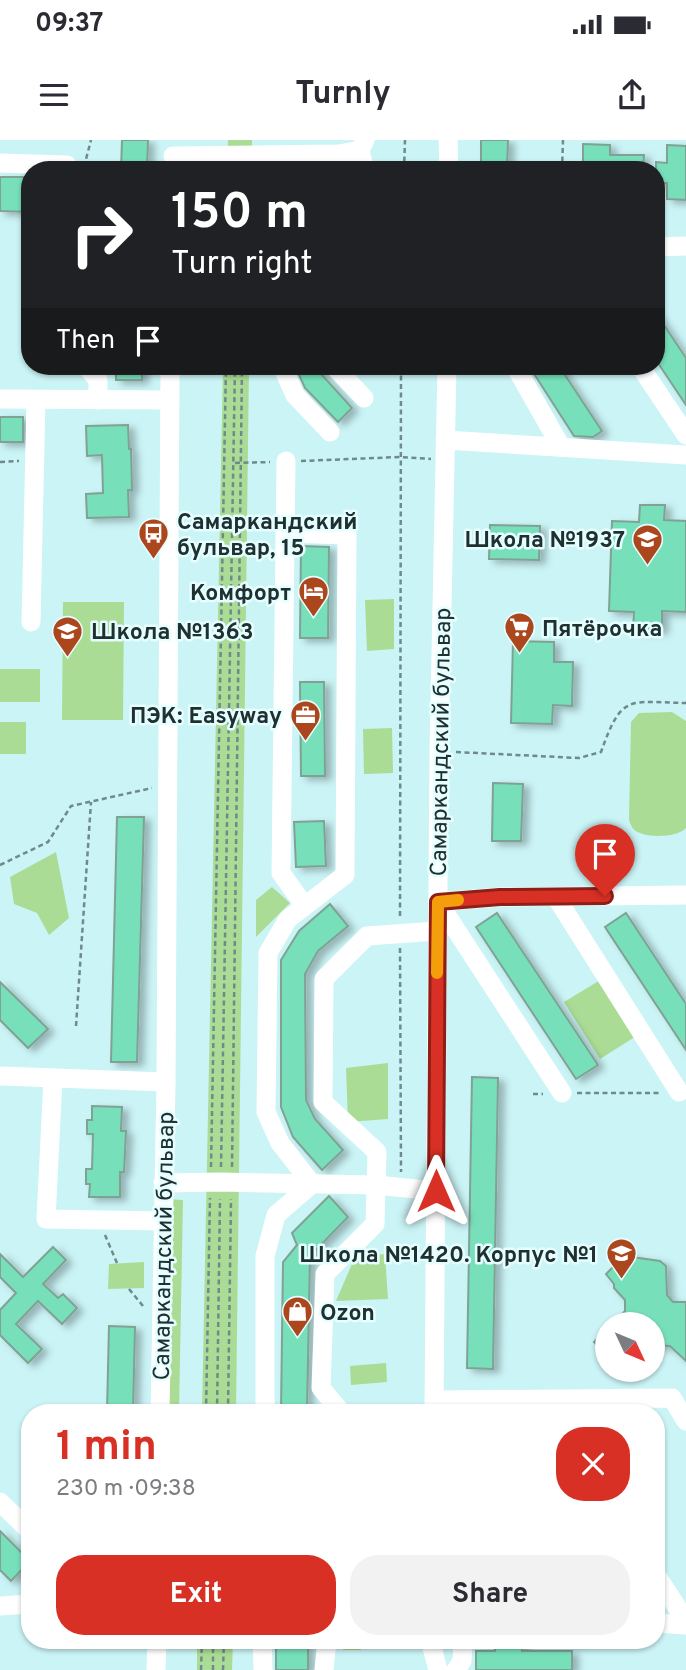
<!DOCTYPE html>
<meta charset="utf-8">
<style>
:root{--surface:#fff;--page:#f2f2f3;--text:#2b2b33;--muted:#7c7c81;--accent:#d93025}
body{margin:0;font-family:Overpass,sans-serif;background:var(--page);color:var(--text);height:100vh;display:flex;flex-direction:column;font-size:26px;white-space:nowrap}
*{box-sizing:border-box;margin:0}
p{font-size:23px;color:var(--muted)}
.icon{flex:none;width:38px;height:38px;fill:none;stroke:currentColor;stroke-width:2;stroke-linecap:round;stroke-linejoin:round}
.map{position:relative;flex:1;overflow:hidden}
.details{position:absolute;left:21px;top:1264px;width:644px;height:245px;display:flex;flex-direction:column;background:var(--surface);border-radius:28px;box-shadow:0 2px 5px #0004}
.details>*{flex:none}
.hud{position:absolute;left:21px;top:21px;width:644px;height:214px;border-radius:28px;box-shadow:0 2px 5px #0004;background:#202124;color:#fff;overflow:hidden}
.needle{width:46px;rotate:134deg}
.fabs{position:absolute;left:595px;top:1172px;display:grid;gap:14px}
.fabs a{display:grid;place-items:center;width:70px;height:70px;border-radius:50%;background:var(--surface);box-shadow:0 2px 5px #0004;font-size:35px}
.pin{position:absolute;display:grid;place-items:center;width:60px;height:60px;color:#fff;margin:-72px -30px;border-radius:50% 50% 50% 0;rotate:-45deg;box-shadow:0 0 7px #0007}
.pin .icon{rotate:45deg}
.me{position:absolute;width:77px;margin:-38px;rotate:0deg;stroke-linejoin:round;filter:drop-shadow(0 0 5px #0008)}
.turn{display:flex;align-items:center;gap:24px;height:147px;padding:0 35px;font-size:32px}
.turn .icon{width:91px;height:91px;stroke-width:2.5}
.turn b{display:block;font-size:49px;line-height:60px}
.then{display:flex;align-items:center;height:66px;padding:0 35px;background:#0003;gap:14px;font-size:26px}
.round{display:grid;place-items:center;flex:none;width:74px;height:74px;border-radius:28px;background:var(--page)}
.summary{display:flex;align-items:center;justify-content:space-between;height:119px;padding:0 35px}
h1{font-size:42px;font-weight:700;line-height:52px;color:var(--accent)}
.primary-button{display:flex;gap:14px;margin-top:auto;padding:14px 35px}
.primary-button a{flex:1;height:80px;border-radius:28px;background:var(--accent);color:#fff;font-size:28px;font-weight:700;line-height:80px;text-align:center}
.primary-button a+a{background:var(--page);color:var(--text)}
.status{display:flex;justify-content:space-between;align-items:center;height:49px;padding:0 35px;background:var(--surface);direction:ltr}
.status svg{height:19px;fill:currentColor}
header{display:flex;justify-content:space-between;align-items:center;height:91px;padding:0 35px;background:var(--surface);font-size:32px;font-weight:700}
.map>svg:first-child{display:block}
.green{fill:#abdc95}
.building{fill:#77e0ba;stroke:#80a294;stroke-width:2;filter:url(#shadow)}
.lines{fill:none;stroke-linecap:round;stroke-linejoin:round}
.path{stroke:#6e8a8b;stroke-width:2.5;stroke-dasharray:5 3.5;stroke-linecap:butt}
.minor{stroke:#fff;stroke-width:19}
.route-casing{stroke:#8d1f18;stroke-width:18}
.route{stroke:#d93025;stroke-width:12}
.slow{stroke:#f59e0b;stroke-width:12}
.labels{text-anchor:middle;stroke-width:5;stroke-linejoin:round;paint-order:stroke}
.poi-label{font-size:23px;font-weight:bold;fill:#203031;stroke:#e5feff;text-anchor:start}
.street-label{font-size:23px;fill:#203031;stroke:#e5feff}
</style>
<div class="status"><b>09:37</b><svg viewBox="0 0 49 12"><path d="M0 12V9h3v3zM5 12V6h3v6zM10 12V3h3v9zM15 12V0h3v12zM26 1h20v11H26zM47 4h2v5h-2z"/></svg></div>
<header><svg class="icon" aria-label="menu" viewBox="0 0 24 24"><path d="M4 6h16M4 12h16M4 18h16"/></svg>Turnly<svg class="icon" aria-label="share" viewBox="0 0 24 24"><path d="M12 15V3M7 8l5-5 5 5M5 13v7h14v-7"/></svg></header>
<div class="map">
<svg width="686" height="1530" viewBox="0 0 686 1530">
<defs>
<filter id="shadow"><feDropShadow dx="6" dy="3.5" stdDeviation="3.5" flood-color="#0004"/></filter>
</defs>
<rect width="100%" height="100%" fill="#cbf4f6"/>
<g class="green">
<path d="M228,0h24v30h-25z"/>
<path d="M223,226h26l-13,1046h-34z"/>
<path d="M394,459v50l-27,2 -2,-51z"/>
<path d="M63,462h61l-1,118h-61z"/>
<rect x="0" y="529" width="40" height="33"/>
<path d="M672,572l14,9v107c-8,9 -35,10 -46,5 -7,-2 -9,-7 -11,-13l2,-98 8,-9z"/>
<rect x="0" y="582" width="26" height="32"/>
<path d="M392,588l1,45 -29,1 -1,-45z"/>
<path d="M56,712l13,66 -20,17 -12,-22 -23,-9 -4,-27z"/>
<path d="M272,747l18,16 -34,34v-37z"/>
<path d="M602,839l36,56 -38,24 -36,-57z"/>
<path d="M388,923v56l-40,3 -2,-54z"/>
<path d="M165,1059l18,1 -4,212h-12z"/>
<path d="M385,1114l3,45 -52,2 19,-44z"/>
<path d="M144,1122v26l-36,1 1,-25z"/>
<path d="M386,1223l1,19 -36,3 -1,-19z"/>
<path d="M197,1500h36l-1,30h-35z"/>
<rect x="343" y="1500" width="18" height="10"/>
</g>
<g class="building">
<path d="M122,0h26l-1,30h-26z"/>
<path d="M481,0h27l-1,30h-26z"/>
<path d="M583,4l27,1v10h34l-1,15h-60z"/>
<path d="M667,5l19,1v54l-19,-1v-16h-11v-21l11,1z"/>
<path d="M0,37h30v35l-30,-1z"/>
<path d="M656,173l30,45v47l-30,-45z"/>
<rect x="116" y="226" width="26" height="14"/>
<path d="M295,226h22l4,8 31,34 -14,14 -33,-34z"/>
<path d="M529,226h30l43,65 -9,6 -19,-1z"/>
<rect x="0" y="277" width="23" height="25"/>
<path d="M128,285l1,24h2l1,41h-4l1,27 -42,1 -1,-24 17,-1 -1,-38 -15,1 -1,-30z"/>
<path d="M640,365h25l-1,15 22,1v91l-24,-1v19l-29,-1 1,-17 -25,-1 3,-90 27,1z"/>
<path d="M490,385l50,1 -1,34 -50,-1z"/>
<path d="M301,406l28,1 -1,91h-28z"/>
<path d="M513,501l41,1v20h19l-1,44 -19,-1 -1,19 -41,-1z"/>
<path d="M300,542h24l1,94h-24z"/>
<path d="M493,643l30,1 -2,57h-29z"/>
<path d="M117,677h27l-7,245h-26z"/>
<path d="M324,681l2,45 -30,1 -2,-45z"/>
<path d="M330,764l18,22 -30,25 -13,23 1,126 9,19 28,31 -21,20 -29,-33 -12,-30v-147l18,-29z"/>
<path d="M497,773l101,152 -22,14 -100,-152z"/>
<path d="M626,773l60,91v46l-81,-123z"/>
<path d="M0,842l48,47 -20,19 -28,-28z"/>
<path d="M472,937l26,1 -5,291 -26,-1z"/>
<path d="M92,966l30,1 -1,24h5l-2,41h-4v25h-31l1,-13h-4v-15h6l1,-35h-6v-14h5z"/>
<path d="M329,1056l19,21 -38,39 -3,156h-26l2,-150 14,-17 -5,-12z"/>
<path d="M53,1107l13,13 -23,24 15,14 5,-4 14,14 -15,16 -24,-23 -22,23 26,25 -14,14 -28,-28v-25l16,-17 -16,-16v-23l23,23z"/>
<path d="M626,1111l6,6 28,4 6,5 1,29 6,7h13v59l-16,-15 -17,-1v-20h-41l13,-14v-11l-11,-12v-4l-8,-10 8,-8v-7l7,-7z"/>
<path d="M109,1186l26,1 -2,85h-26z"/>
<path d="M607,1189v27l-13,-14z"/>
<path d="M0,1391l30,30 -19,20 -11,-11z"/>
<path d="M276,1500h25v6h7v24h-32z"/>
<path d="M495,1500h28l-1,11h50v19h-96v-19h19z"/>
</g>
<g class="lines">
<g class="path">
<path d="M84,27l7,-27"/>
<path d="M404,30l1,-30"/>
<path d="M562,30l1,-30"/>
<path d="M301,321l99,-4 31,2"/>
<path d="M0,322l19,-1"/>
<path d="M235,323l35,-1"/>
<path d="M456,612l123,6 22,-6c21,-59 27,-50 85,-49"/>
<path d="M0,725l48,-23 23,-36 81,-18"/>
<path d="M400,776l1,-550"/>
<path d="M400,808l1,224"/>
<path d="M76,886l15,-224"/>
<path d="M577,953h85"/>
<path d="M533,954h10"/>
<path d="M211,1027l15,-801"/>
<path d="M221,1027l14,-801"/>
<path d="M232,1027l10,-801"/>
<path d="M105,1095l12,28"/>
<path d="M129,1149l14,17"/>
<path d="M206,1272l4,-214"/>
<path d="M217,1272l3,-213"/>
<path d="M228,1272l3,-213"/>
<path d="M201,1530l1,-30"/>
<path d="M213,1530v-30"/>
<path d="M223,1530l1,-30"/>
</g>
<g class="minor">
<path d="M448,0l1,30"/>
<path d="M354,12l7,3 4,15"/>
<path d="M173,16l166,-2 21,-4 5,-10"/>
<path d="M0,23l67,2 -1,5"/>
<path d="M656,107l30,-1"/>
<path d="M86,226l12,14v20"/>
<path d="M282,226l13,29 35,37"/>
<path d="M334,226l30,32"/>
<path d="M515,226l46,81"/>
<path d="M640,226l46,69"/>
<path d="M0,259l170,1"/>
<path d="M445,300l241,15"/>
<path d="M286,321l-5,412 23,32"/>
<path d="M31,482l5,-222"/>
<path d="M556,757l123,195"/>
<path d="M0,936l166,6"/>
<path d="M53,938l-7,141 117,2"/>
<path d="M562,953l-124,-191 62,-5 186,-2"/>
<path d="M163,1043l57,-1 156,3 60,6"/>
<path d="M434,1260l238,-2 14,23"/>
<path d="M160,1272l6,-330 4,-716"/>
<path d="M265,1272v-156l11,-41 36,-31 -32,-41 -14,-31 2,-159 20,-34 57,-44 2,-340 -62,-2"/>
<path d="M341,1272l-20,-24 4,-114 50,-50 2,-72 -54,-50 1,-123 43,-43 70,-5"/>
<path d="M434,1272l5,-660 8,-386"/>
<path d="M0,1362l30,29"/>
<path d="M656,1435l30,46"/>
<path d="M0,1466l30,-2"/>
<path d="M656,1483l30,2"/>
<path d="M262,1500l1,30"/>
<path d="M430,1500l8,30"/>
<path d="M156,1530l1,-30"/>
<path d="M324,1530l3,-30"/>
<path d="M456,1530l6,-9 1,-21"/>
</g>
</g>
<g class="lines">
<defs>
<path id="route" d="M436,1051l2,-289 62,-5 105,-1"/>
</defs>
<use href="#route" class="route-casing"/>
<use href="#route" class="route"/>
<path class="slow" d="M437,833l1,-71 20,-2"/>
</g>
<defs>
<symbol id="bus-pin" viewBox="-11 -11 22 30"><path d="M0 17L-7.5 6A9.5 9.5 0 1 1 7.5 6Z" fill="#ac461d" stroke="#e5feff"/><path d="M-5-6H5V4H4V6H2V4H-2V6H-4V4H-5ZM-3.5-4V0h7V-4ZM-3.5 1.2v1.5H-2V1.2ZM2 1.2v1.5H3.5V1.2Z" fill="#fff"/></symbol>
<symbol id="school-pin" viewBox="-11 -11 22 30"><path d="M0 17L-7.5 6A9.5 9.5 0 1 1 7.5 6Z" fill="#ac461d" stroke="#e5feff"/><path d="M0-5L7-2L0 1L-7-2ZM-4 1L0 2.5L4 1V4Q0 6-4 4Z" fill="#fff"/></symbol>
<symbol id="hotel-pin" viewBox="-11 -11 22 30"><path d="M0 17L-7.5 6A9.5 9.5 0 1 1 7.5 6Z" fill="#ac461d" stroke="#e5feff"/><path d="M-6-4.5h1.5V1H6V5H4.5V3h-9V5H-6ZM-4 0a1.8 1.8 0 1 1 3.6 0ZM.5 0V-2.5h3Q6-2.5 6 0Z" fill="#fff"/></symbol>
<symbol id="supermarket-pin" viewBox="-11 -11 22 30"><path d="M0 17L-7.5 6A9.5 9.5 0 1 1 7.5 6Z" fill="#ac461d" stroke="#e5feff"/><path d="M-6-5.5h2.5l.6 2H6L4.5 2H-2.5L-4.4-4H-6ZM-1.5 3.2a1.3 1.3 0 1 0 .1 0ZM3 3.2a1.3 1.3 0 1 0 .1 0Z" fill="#fff"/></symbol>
<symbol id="office-pin" viewBox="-11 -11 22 30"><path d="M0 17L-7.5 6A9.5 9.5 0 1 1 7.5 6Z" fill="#ac461d" stroke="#e5feff"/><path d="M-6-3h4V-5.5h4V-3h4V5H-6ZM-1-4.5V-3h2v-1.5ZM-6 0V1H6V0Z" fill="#fff"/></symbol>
<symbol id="shop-pin" viewBox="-11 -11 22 30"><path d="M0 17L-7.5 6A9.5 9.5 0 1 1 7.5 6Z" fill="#ac461d" stroke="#e5feff"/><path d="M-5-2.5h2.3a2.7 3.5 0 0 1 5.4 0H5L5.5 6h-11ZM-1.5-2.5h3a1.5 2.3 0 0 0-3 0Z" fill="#fff"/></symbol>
</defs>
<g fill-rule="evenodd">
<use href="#bus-pin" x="136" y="376" width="35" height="47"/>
<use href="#school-pin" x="630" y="382" width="35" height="47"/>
<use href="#hotel-pin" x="296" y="434" width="35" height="47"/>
<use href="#supermarket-pin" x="502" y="470" width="35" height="47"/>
<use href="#school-pin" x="50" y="474" width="35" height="47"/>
<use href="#office-pin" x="288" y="558" width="35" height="47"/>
<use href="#school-pin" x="604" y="1096" width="35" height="47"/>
<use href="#shop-pin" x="280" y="1154" width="35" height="47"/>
</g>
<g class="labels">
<g class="poi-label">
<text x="177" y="389">Самаркандский<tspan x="177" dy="26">бульвар, 15</tspan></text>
<text x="625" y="407" text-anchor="end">Школа №1937</text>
<text x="291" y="460" text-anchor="end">Комфорт</text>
<text x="542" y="496">Пятёрочка</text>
<text x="91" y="499">Школа №1363</text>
<text x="282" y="583" text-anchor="end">ПЭК: Easyway</text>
<text x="598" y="1122" text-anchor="end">Школа №1420. Корпус №1</text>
<text x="320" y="1180">Ozon</text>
</g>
<g class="street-label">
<text transform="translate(440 602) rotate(-89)" y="8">Самаркандский бульвар</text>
<text transform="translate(163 1106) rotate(-89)" y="8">Самаркандский бульвар</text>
</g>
</g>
</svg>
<div class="fabs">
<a><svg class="needle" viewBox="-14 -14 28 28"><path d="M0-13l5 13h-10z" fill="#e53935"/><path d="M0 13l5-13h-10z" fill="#7c7c81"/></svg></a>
</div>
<div class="pin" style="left:605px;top:756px;background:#d93025"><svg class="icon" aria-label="arrive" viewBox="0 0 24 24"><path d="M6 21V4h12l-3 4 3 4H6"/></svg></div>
<svg class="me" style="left:436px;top:1051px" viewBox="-20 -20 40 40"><path d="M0-17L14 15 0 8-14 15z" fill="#d93025" stroke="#fff" stroke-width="4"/></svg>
<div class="hud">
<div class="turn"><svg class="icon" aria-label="right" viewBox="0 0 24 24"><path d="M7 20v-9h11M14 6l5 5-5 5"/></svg><div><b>150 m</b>Turn right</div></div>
<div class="then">Then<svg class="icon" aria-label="arrive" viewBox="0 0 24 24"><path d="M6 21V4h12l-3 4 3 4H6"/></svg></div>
</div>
<section class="details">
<div class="summary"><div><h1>1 min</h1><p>230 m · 09:38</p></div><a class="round" style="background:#d93025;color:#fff"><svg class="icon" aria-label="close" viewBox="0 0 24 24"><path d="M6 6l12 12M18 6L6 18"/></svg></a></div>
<div class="primary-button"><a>Exit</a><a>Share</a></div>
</section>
</div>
